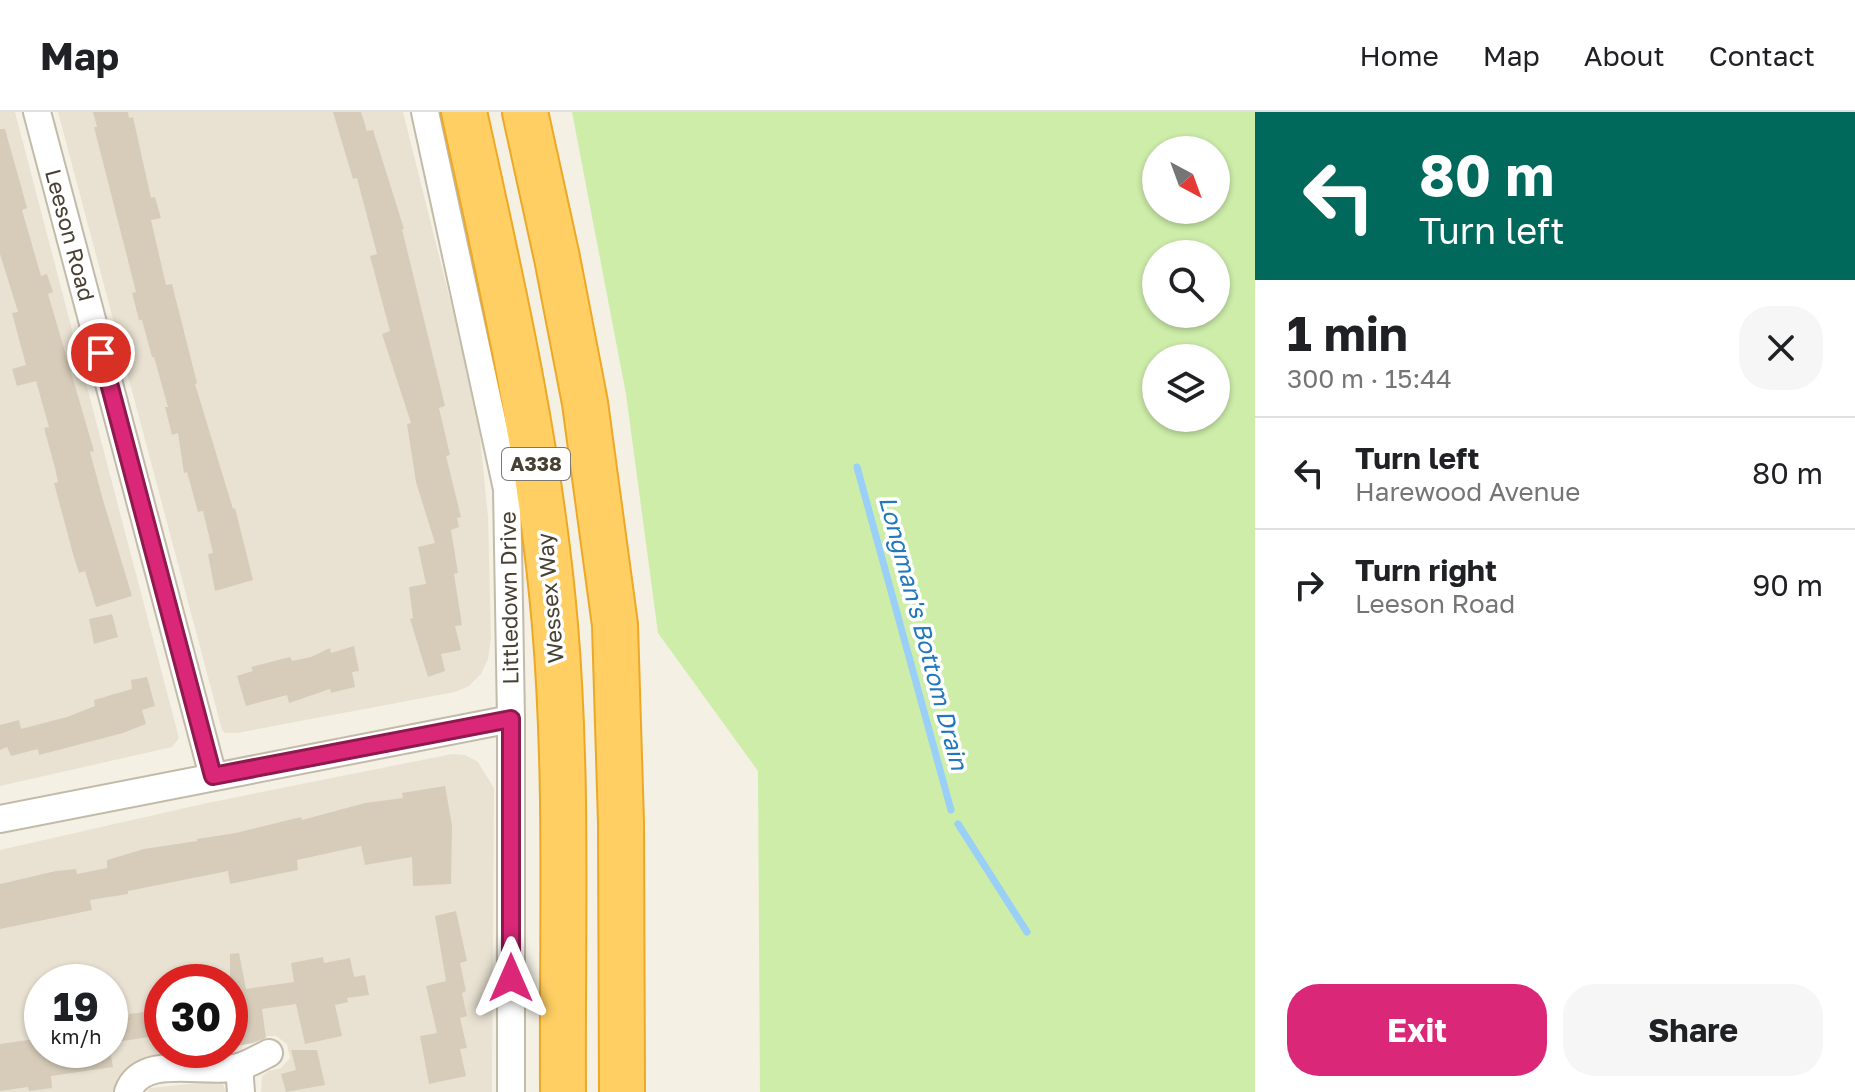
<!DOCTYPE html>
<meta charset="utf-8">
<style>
:root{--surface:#fff;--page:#f6f6f6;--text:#202124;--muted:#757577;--line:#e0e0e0;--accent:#db2777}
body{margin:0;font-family:"Golos Text",sans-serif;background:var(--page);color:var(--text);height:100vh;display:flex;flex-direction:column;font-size:30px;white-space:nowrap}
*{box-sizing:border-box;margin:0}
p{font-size:26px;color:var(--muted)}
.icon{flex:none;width:44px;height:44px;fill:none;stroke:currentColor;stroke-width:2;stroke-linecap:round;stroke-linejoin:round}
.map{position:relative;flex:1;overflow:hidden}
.panel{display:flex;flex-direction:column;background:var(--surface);width:600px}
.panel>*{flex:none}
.top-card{background:#00695c;color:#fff;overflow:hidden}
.needle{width:52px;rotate:139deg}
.controls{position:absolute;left:1142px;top:24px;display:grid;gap:16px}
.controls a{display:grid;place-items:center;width:88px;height:88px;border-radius:50%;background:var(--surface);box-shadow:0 2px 6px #0004;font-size:40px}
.speed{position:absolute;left:24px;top:852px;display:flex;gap:16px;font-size:40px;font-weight:700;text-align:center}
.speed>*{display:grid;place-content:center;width:104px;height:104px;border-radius:50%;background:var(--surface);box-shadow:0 2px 6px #0004;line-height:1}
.speed small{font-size:20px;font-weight:400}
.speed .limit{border:12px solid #d22;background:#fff;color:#111}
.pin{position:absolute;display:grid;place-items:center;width:68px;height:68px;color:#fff;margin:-34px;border:4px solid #fff;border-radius:50%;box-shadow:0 2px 8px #0007}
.me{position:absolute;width:88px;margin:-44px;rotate:0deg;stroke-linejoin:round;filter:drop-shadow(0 0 6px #0008)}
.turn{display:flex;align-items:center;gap:28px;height:168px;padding:0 32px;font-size:36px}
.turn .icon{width:104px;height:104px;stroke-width:2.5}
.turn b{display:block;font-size:56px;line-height:68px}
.round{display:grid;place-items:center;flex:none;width:84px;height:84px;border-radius:32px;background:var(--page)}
.overview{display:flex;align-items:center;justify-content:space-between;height:136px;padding:0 32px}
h1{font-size:48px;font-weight:700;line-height:60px}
.action{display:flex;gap:16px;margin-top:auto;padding:16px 32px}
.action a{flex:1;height:92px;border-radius:32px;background:var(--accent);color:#fff;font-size:32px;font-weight:700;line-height:92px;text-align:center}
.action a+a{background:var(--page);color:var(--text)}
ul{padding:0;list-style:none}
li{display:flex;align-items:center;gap:24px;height:112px;padding:0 32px;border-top:2px solid var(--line)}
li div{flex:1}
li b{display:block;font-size:30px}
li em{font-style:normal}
header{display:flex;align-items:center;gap:48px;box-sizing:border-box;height:112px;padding:0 40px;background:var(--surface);border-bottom:2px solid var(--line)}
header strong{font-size:38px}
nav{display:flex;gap:44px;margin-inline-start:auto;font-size:28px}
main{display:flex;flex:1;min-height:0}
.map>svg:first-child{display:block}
.residential{fill:#e9e2d2;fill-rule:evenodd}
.green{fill:#cdeda9;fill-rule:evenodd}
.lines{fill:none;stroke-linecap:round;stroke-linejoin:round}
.stream{stroke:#9acff7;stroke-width:7}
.building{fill:#d7ccb9}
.street-casing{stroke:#c3bba9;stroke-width:30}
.highway-casing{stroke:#eda825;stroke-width:48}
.street{stroke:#fff;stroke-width:26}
.highway{stroke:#ffcf64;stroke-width:44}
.route-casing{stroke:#8e194d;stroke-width:20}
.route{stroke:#db2777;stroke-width:14}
.labels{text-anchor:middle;stroke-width:7;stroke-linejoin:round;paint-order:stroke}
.shield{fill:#fff;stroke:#7e7970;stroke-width:2}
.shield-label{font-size:20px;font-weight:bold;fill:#474033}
.street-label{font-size:22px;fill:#474033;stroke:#fff}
.water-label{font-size:24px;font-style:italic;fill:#2278be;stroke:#fff}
</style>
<header>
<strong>Map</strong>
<nav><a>Home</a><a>Map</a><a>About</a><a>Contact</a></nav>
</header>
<main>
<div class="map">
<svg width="1255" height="980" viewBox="0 0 1255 980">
<rect width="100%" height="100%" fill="#f4f0e4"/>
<g class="residential">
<path d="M0,0h15l164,626 -7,9 -172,39z"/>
<path d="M58,0h345l74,295 11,110 3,122 -3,20 -7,15 -12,12 -14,6 -218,41h-12l-3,-3z"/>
<path d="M452,642l13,1 13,7 16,26 -2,304h-231l1,-16 7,-5 12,-3 9,-10 -3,-14 -11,-8h-8l-38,13v-67h-68v68h65l-80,9 -10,4 -17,15 -4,14h-116v-242l207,-47zM42,870h68v68h-68z"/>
<path d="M218,969l5,3 3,8h-79l3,-4z"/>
</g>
<path class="green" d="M572,0h683v980h-495l-2,-321 -100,-138 -32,-239zM1156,38h60v60h-60zM1156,142h60v60h-60zM1216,246v60h-60v-60z"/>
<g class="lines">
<g class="stream">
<path d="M857,355l94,343"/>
<path d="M958,712l69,108"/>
</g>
</g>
<g class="building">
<path d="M93,0h35l1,6 4,-1 18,81 4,-1 6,21 -10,2 15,65 6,-1 25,99 -2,1 38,125 2,-1 18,72 -38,11 -7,-37 5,-1 -10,-42 -5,1 -11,-40 -3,1 -6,-40 -6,2 -7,-28h3l-14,-50h-2l-10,-37h-3l-7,-27 4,-1 -42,-165h3z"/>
<path d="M333,0h28l6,19 6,-1 31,99h-2l43,177 -6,2 11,47 -4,1 15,61 -4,1 2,9 -8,3 7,43 -4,1 8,51 -7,1 6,24 -20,4 4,17 -17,6 -18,-58 3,-1 -4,-31 17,-3 -8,-37 17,-4 -19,-61 -9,-58 4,-1 -29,-89 8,-3 -20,-75 7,-2 -20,-76 -4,1z"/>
<path d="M0,17h5l14,50 8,29 -5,2 19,66 6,-2 6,18 -5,2 46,157 -4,1 13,48 29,96 -36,11 -11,-36 -6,2 -6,-19 -19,-71 4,-1 -3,-14 -11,-40 5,-1 -13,-46 -19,5 -5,-17 14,-4 -14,-52 6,-1 -18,-58z"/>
<path d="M112,502l6,23 -24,7 -5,-25z"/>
<path d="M354,534l5,25 -7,1 3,15 -24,6 -1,-4 -41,14 -2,-8 -41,11 -9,-30 16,-5 -2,-4 39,-10 2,4 19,-4 19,-9 1,5z"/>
<path d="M147,565l8,29 -13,4 4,14 -23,9 -84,22 -1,-6 -27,7 -4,-9 -7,3v-25l19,-5 2,9 46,-12 28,-11 -1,-6 38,-11 -1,-9z"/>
<path d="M445,674l7,39 -1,59 -38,2 -1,-29 -47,8 -4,-19 -64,14 1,10 -68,14 -2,-13 -100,20v3l-38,6 2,10 -92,19v-45l56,-13 20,-2 1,5 30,-6v-8l37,-11 53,-8v-2l39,-6 65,-16 1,3 63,-17 38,-5 -1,-5z"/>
<path d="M456,799l11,50 -7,2 6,28 -4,2 5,23 -7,2 7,30 -7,1 6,27 -37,8 -9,-48 17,-3 -11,-47 20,-5 -11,-65z"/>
<path d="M239,841l7,36 48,-7 -3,-19 32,-6 1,6 26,-5 4,19 11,-2 4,20 -22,3 1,4 -13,3 7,31 -37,8 -9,-40 -34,5 4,29 -13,5 -23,4v-93z"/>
<path d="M162,898v25l-52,8v-24l19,-2v-3z"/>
<path d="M42,926v12h68l3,17 -62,9 1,12 -23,3 -1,-4 -28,4v-47z"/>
<path d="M291,938h26l8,35 -39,7 -5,-18 15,-4z"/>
</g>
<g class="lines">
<defs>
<g id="street">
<path d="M37,0l176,664"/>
<path d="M425,0l82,377 4,230v373"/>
<path d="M0,707l511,-100"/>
<path d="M239,955l2,25"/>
<path d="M128,980c14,-40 80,-17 111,-25 10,-3 20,-9 30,-14"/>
</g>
<g id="highway">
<path d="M464,0c38,172 76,337 91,513 13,155 7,312 8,467"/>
<path d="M525,0l32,146 28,145 30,222 6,198 1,269"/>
</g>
</defs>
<use href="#street" class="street-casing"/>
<use href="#highway" class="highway-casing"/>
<use href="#street" class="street"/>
<use href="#highway" class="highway"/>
</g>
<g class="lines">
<defs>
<path id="route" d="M101,241l112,423 298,-57v259"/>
</defs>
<use href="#route" class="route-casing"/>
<use href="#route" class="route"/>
</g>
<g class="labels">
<rect class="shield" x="502" y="336" width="68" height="32" rx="6"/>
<g class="shield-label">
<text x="536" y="359">A338</text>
</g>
<g class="street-label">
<text transform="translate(70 123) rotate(75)" y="8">Leeson Road</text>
<text transform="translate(509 486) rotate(-91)" y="8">Littledown Drive</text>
<text transform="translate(550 486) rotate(-95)" y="8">Wessex Way</text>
</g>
<g class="water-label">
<text transform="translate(923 521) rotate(75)" y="8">Longman's Bottom Drain</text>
</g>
</g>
</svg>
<div class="controls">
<a><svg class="needle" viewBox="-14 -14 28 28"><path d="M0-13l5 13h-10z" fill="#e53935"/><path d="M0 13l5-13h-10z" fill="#757577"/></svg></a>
<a><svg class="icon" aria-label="search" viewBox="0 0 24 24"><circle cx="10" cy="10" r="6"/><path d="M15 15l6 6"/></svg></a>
<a><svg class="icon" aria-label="layers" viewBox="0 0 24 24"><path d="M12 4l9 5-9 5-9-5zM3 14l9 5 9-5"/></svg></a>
</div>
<div class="speed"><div>19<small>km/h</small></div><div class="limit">30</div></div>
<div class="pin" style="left:101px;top:241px;background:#d93025"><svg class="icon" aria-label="arrive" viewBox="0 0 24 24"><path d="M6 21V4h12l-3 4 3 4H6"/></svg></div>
<svg class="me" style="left:511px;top:866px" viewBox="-20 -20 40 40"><path d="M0-17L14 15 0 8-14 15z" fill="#db2777" stroke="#fff" stroke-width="4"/></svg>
</div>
<section class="panel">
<div class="top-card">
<div class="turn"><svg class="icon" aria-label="left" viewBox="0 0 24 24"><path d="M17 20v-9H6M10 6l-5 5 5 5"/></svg><div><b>80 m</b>Turn left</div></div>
</div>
<div class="overview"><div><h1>1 min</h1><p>300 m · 15:44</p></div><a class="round"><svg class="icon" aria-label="close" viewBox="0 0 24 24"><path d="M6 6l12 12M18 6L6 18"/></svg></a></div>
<ul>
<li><svg class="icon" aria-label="left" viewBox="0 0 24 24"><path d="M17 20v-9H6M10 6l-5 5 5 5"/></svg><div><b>Turn left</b><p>Harewood Avenue</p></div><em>80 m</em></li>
<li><svg class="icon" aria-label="right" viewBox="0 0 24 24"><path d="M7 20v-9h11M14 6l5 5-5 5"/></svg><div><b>Turn right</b><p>Leeson Road</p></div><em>90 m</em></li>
</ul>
<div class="action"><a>Exit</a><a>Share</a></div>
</section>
</main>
